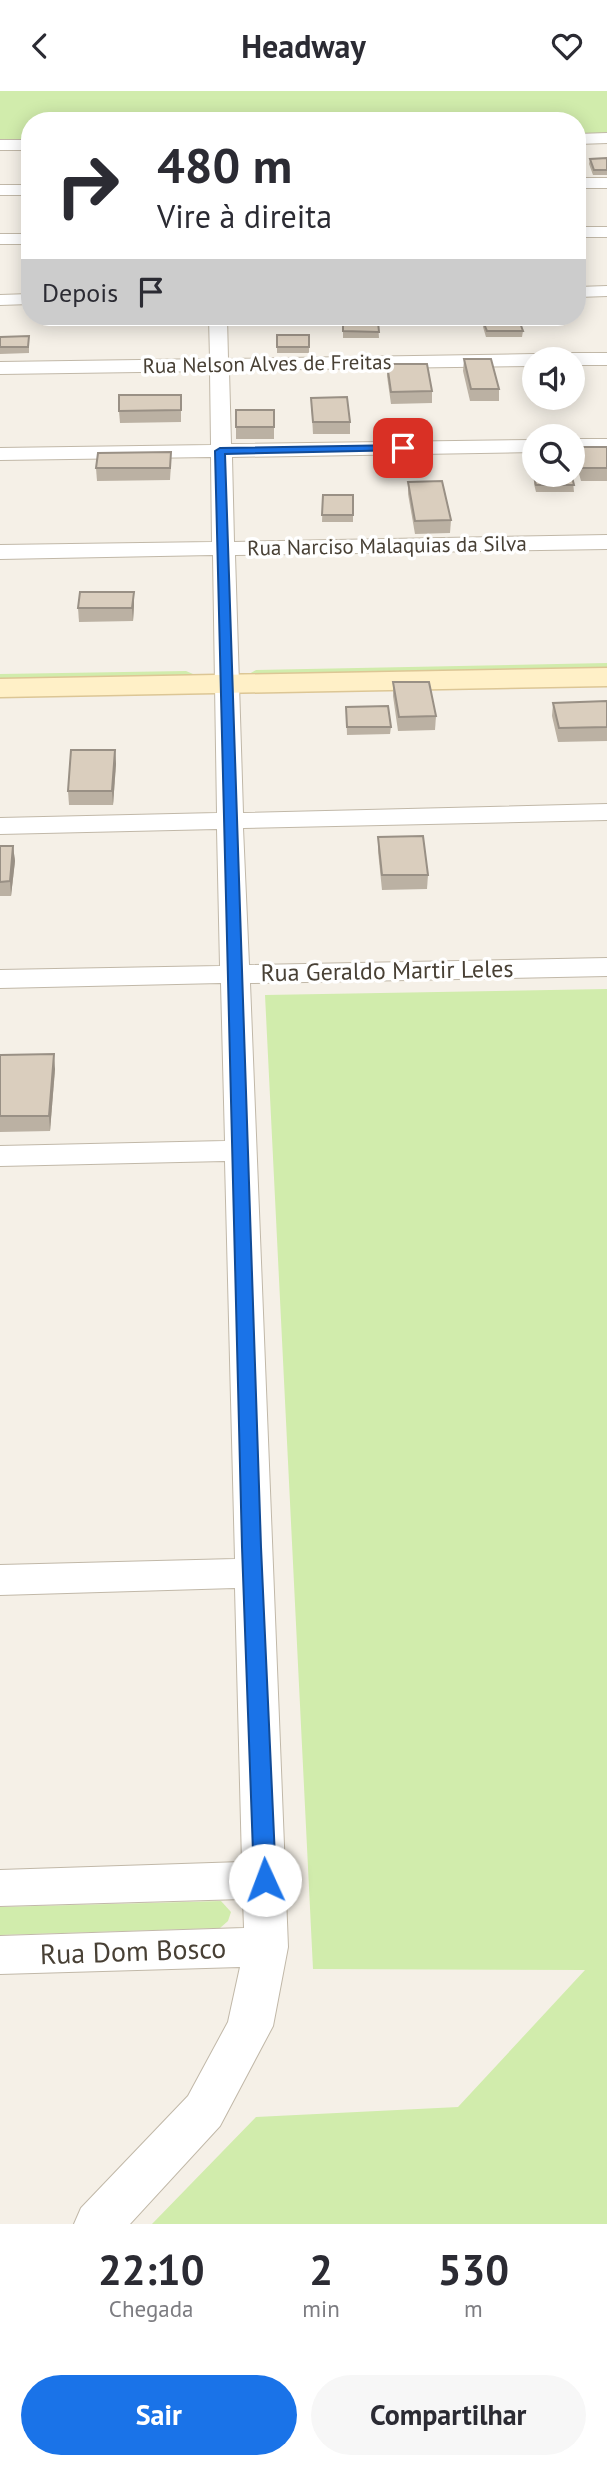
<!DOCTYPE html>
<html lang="pt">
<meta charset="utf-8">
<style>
:root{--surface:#fff;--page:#f7f7f7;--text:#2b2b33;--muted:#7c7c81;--accent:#1a73e8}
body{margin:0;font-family:"PT Sans",sans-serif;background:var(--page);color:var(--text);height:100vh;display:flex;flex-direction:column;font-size:26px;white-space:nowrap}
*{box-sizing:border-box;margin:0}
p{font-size:23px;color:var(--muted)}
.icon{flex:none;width:38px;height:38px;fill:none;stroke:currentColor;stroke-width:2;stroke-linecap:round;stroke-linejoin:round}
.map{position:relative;height:2133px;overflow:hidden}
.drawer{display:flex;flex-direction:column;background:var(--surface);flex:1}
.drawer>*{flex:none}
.guide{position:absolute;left:21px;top:21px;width:565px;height:214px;border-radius:28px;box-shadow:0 4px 18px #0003;background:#fff;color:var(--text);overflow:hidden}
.tools{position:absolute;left:522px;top:256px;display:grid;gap:14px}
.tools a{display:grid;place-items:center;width:63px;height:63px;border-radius:50%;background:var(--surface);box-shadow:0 4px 18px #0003;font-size:35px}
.pin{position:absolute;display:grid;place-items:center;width:60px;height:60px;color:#fff;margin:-30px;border-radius:14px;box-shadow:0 4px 10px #0006}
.me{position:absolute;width:77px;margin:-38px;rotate:358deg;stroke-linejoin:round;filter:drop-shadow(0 0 5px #0008)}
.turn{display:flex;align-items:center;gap:24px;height:147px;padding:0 21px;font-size:32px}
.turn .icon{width:91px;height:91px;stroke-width:2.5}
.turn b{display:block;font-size:49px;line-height:60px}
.then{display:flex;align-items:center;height:66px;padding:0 21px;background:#0003;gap:14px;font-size:26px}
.eta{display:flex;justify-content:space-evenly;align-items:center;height:119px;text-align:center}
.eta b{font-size:42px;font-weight:700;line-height:49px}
.primary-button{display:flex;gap:14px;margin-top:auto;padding:14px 21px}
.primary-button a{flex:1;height:80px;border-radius:42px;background:var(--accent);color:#fff;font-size:28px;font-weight:700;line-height:80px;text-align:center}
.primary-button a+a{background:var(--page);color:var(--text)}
header{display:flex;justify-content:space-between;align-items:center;height:91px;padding:0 21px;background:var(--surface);font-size:32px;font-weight:700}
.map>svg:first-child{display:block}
.green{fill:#d1ecac}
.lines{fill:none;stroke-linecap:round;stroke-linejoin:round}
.street-casing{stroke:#c1b8a8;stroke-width:2}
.secondary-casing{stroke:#dcc695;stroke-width:3}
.street{fill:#fff;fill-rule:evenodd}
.secondary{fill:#fff0c7;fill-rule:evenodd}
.wall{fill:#bbb1a3}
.shaded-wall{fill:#999085}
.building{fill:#dacebe;stroke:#999085;stroke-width:2}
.route{fill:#1a73e8;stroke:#114b97;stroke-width:2}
.labels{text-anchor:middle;stroke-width:7;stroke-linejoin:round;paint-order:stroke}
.far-street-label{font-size:21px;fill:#484035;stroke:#fff}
.street-label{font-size:24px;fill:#484035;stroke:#fff}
.near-street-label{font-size:28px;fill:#484035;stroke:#fff}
</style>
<header><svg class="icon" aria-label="back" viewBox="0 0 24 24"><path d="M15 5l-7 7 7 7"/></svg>Headway<svg class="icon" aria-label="heart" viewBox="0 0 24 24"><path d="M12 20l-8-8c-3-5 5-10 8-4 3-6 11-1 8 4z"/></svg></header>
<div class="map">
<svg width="607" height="2133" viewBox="0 0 607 2133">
<rect width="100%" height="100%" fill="#f5f0e7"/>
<g class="green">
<path d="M0,0h607v43h-29v-13h-548v20h-30z"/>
<path d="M607,572v8l-349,7 -9,-4 7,-4z"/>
<path d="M186,580l7,3 -6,4 -187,4v-8z"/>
<path d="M607,898v1235h-455l104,-107 202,-10 127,-137 -272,-1 -48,-974z"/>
<path d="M221,1810l10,11 -3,9 -8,7 -220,7v-28z"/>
</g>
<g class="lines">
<defs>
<g id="street">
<path d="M607,42v10l-29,1v-10z"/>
<rect x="0" y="49" width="30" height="10"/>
<rect x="578" y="87" width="29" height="10"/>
<rect x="0" y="94" width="30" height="10"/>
<rect x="578" y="136" width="29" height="10"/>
<rect x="0" y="143" width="30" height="10"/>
<path d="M607,195v10l-29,1v-10z"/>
<path d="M30,203v10l-30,1v-10z"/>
<path d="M209,226h18l1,42 306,-5 9,5h-9v7l-305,4 2,74 303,-4v12l-302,5 2,85 373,-7v14l-372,6 8,258 364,-9v16l-364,8 6,137 358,-7v18l-357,7 38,964 -15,79 -53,100 -90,98h-56l7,-16 107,-112 40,-74 12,-55 -240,7v-38l244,-8 -1,-29 -243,7v-36l242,-8 -7,-274 -235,7v-30l235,-6 -10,-398 -225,5v-20l225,-5 -4,-158 -221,5v-18l220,-4 -3,-137 -217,5v-16l217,-5 -4,-258 -213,4v-14l212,-3 -1,-85 -211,3v-12l211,-3 -1,-74 -210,3v-12l210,-3z"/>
<path d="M572,262h35v12h-35v-6h-9z"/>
<rect x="572" y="348" width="35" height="12"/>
</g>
<path id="secondary" d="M607,577v18l-607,11v-18z"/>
</defs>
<use href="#street" class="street-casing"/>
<use href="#secondary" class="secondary-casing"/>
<use href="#street" class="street"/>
<use href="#secondary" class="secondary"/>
</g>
<g class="wall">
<path d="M607,67v17h-14l-4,-11 1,-5z"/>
<path d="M343,230l35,1 1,16h-36z"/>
<path d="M483,230l40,10 -1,6h-36l-3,-10z"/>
<rect x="277" y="244" width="32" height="18"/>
<path d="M29,245v17l-29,1v-17z"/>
<path d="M464,268l35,30v12h-29l-7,-30z"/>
<path d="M387,273l45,27v12l-41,1 -4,-28z"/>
<path d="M181,304v27l-61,1 -1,-12z"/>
<path d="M311,307l39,24v12h-37z"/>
<rect x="236" y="319" width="38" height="29"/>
<path d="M533,356h1v22l-2,-9z"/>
<path d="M576,356h31v34h-26l-6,-22z"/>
<path d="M572,368l2,9 -1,13 1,11h-38l-2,-8 1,-10h37z"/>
<path d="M171,374l-1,15 -73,1 -1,-13z"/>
<path d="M408,391l43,38 -1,13 -35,1 -7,-40z"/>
<path d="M323,404h30v27h-31z"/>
<path d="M134,501v13l-1,16 -54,1 -1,-14z"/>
<path d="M393,591l43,34 -1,14 -37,1 -5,-35z"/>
<path d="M607,610v40l-49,1 -6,-26 1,-13z"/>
<path d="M346,616l45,20 -1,7 -43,1z"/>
<path d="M115,659l1,14 -3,41h-44l-1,-14z"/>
<path d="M378,746l50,38 -1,14 -45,1 -4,-39z"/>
<path d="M0,755h13l2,15 -4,35h-11z"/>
<path d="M0,964l55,14 -5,62 -50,1z"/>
</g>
<g class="shaded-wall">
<path d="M134,501v13l-1,16 -1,-13z"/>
<path d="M115,659l1,14 -3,41 -1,-14z"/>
<path d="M13,755l2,15 -4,35 -1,-15z"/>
<path d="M54,963l1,15 -5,62 -1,-15z"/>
</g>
<g class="building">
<path d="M607,67v12h-13l-4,-11z"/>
<path d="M519,229l4,11h-36l-4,-10z"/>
<path d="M343,230l35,1 1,10 -36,-1z"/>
<rect x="277" y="244" width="32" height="12"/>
<path d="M29,245l-1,11h-28v-10z"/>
<path d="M464,268h27l8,30h-28z"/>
<path d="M387,273h40l5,27 -41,1z"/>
<path d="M119,304h62v15l-62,1z"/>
<path d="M347,306l3,25h-37l-2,-24z"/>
<rect x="236" y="319" width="38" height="17"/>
<path d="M576,356h31v21h-25z"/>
<path d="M171,361l-1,16h-74l2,-15z"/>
<path d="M534,386h38l2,8h-38z"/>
<path d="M442,390l9,39 -36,1 -7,-39z"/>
<path d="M323,404h30v20h-31z"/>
<path d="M80,501h54l-2,16h-54z"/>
<path d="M393,591h36l7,34 -37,1z"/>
<path d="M607,610v26l-48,1 -6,-25z"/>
<path d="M388,615l3,21h-44l-1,-20z"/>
<path d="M71,659h44l-3,41h-44z"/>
<path d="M423,745l5,39h-46l-4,-38z"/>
<path d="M0,755h13l-3,35 -10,1z"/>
<path d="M54,963l-5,62h-49v-61z"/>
</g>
<path class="route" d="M403,354l5,3 -2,2 -181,4 36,1093 15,333 -4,7 -7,3 -8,-3 -3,-7 -12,-333 -27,-1096 5,-3z"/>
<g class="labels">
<g class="far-street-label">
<text transform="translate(267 273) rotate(-1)" y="7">Rua Nelson Alves de Freitas</text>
<text transform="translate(387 455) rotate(-1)" y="7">Rua Narciso Malaquias da Silva</text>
</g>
<g class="street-label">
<text transform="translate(387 880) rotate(-1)" y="8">Rua Geraldo Martir Leles</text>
</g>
<g class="near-street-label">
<text transform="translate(133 1860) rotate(-2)" y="10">Rua Dom Bosco</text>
</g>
</g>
</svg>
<div class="tools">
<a><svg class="icon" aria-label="sound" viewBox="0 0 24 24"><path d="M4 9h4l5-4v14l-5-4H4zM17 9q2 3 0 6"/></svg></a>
<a><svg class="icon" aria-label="search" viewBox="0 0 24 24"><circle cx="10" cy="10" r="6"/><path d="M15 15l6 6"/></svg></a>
</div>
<div class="pin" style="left:403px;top:357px;background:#d93025"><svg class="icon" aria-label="arrive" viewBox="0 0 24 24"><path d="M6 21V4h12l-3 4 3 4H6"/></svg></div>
<svg class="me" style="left:265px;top:1789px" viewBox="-20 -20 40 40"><circle r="19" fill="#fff"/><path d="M0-13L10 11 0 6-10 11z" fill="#1a73e8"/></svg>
<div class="guide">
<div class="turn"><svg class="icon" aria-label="right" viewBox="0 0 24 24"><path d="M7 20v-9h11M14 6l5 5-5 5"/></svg><div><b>480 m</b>Vire à direita</div></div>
<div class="then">Depois<svg class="icon" aria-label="arrive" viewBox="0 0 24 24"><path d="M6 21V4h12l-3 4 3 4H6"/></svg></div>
</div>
</div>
<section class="drawer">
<div class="eta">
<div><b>22:10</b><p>Chegada</p></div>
<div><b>2</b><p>min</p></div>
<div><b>530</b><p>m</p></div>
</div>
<div class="primary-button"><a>Sair</a><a>Compartilhar</a></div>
</section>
